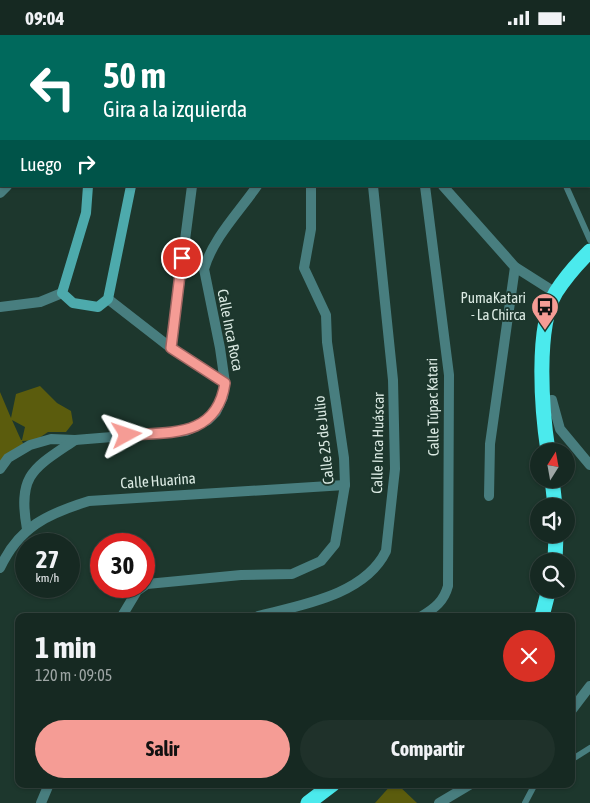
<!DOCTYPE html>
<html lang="es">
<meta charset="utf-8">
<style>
:root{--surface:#162922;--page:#1f312a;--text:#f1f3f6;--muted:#9ea6a5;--line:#354540;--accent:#f59c95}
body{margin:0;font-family:"Asap Condensed",sans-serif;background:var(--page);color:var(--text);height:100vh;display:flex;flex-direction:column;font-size:19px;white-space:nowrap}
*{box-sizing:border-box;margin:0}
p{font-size:16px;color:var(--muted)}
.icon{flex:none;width:28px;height:28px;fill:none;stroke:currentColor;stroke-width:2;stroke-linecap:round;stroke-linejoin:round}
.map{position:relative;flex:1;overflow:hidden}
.side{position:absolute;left:15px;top:578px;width:560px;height:175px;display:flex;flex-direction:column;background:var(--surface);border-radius:10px;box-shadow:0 1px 4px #0004,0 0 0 1px var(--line)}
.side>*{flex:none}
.top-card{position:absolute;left:0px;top:0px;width:590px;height:152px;box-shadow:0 1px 4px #0004,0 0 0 1px var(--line);background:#00695c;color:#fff;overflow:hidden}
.needle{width:32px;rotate:11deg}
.tools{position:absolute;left:530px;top:408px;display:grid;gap:10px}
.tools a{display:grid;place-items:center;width:45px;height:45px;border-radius:50%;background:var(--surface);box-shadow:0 1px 4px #0004,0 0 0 1px var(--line);font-size:25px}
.speed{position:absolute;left:15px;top:498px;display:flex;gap:10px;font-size:25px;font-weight:700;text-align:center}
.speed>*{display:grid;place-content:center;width:65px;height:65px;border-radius:50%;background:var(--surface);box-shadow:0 1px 4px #0004,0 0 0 1px var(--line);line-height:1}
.speed small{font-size:12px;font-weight:400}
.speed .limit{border:8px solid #d22;background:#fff;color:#111}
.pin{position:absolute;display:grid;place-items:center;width:42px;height:42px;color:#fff;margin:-21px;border:2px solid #fff;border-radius:50%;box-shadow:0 1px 5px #0007}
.me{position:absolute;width:55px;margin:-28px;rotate:85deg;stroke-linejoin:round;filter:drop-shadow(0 0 4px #0008)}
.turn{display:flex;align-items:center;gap:18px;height:105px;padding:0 20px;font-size:22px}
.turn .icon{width:65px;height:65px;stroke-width:2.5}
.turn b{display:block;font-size:35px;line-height:42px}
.then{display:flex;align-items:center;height:48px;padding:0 20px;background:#0003;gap:10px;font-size:19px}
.round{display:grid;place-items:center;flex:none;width:52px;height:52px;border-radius:26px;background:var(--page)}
.summary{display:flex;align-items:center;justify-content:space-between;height:85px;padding:0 20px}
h1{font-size:30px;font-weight:700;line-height:38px}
.button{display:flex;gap:10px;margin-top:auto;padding:10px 20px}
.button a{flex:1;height:58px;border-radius:30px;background:var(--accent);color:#111;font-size:20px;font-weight:700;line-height:58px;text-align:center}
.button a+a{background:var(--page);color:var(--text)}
.status{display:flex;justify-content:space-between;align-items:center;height:35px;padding:0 25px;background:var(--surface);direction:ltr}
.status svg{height:14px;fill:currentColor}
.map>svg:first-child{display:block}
.grass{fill:#5b5c0d;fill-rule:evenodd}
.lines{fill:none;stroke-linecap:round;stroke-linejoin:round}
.lane{stroke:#487e7f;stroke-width:6}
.street{stroke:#487e7f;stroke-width:10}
.secondary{stroke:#4daaac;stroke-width:10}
.highway{stroke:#4beaed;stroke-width:15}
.route-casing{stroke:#9f6561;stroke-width:12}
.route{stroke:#f59c95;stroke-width:9}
.labels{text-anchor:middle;stroke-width:4;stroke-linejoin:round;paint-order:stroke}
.poi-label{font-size:15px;fill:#dbeae3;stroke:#1d372d;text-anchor:end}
.street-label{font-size:15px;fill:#dbeae3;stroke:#1d372d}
</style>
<div class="status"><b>09:04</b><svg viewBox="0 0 49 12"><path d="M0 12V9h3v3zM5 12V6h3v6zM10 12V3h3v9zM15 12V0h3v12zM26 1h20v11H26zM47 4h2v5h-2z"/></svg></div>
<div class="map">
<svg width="590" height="768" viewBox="0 0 590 768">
<rect width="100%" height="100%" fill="#1d372d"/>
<g class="grass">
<path d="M40,351l17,17 14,8 2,12 -7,9h-18l-12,8 -14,1 3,7 -25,15v-71l11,26 5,-24zM12,385l13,7 -3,13h-1z"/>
<path d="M392,749h5l20,19h-42z"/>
</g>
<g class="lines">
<g class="lane">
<path d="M566,151l24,54"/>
<path d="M571,725l19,-12"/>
<path d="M525,768l10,-19"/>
</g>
<g class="street">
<path d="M114,0l2,1"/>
<path d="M216,0l1,1"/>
<path d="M295,0v1"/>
<path d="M0,130h1"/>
<path d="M443,151l72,81 41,26"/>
<path d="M0,158l7,-7"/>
<path d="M108,264l63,49 54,35"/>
<path d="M0,272l40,-5 22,-9"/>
<path d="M171,313l21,-162"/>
<path d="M543,366l9,-1 8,29 30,36"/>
<path d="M0,434l8,-11 22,-13 21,-6 24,1 111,-9 22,-11 8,-8 7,-15 2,-14 -5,-35 -16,-79c9,-31 35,-57 53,-83"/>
<path d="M489,461l1,-52 25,-177"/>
<path d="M27,494c-10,-55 7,-61 48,-89"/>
<path d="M0,533c19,-41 47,-54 89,-67l256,-16"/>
<path d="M122,581l15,-25 10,-7 94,-9 51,-1 29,-13 14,-17 10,-59 -1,-27 -17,-116 -1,-27 -22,-47 7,-39v-43"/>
<path d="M258,581c43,-11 107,-21 128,-65l9,-82 -2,-89 -20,-194"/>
<path d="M422,581c13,-8 22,-15 26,-30l1,-211 -24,-189"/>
<path d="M571,676l19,-25"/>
<path d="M41,768l8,-19"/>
<path d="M439,768l32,-19"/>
</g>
<g class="secondary">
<path d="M22,0l2,1"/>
<path d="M528,0l2,1"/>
<path d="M589,39l1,1"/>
<path d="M0,78h1"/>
<path d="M88,151l-2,27 -24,80 11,10 25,4 10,-8 23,-113"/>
</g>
<g class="highway">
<path d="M548,416c-6,-39 -13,-124 8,-159 9,-14 22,-29 34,-41"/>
<path d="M552,444l3,27"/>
<path d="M555,526l1,-27"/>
<path d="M542,581l7,-27"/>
<path d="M308,768l25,-19"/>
</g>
</g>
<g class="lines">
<defs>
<path id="route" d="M127,400c43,-3 90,3 98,-52l-54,-35 11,-90"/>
</defs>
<use href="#route" class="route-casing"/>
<use href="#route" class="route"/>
</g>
<defs>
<symbol id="bus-pin" viewBox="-11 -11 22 30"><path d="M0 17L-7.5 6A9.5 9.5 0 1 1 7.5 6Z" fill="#f59c95" stroke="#1d372d"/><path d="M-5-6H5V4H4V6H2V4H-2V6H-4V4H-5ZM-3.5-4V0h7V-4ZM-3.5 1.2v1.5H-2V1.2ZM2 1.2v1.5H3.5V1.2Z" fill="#111"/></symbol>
</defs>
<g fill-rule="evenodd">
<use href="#bus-pin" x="529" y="256" width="32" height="43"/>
</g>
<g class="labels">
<g class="poi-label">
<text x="526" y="268">PumaKatari<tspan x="526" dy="17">- La Chirca</tspan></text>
</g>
<g class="street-label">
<text transform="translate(230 295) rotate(79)" y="5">Calle Inca Roca</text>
<text transform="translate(433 372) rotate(-91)" y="5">Calle Túpac Katari</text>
<text transform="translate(324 405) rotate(-96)" y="5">Calle 25 de Julio</text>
<text transform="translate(378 408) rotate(-89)" y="5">Calle Inca Huáscar</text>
<text transform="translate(158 446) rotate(-4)" y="5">Calle Huarina</text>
</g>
</g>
</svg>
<div class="tools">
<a><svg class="needle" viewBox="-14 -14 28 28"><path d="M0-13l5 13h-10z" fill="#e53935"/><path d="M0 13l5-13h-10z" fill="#9ea6a5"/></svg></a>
<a><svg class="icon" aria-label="sound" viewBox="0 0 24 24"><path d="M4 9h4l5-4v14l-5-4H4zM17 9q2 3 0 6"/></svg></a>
<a><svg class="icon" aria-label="search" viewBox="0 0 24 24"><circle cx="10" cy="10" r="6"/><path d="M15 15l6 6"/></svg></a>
</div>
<div class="speed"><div>27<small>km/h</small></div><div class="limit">30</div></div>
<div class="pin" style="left:182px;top:223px;background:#d93025"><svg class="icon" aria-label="arrive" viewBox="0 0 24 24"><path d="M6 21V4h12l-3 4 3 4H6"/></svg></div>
<svg class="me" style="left:127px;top:400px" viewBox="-20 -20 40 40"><path d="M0-17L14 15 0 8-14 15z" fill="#f59c95" stroke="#fff" stroke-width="4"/></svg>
<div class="top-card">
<div class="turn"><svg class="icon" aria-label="left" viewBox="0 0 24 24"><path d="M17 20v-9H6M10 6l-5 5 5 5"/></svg><div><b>50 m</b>Gira a la izquierda</div></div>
<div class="then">Luego<svg class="icon" aria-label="right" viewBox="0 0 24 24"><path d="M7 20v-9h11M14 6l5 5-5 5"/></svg></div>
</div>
<section class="side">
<div class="summary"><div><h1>1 min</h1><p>120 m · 09:05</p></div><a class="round" style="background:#d93025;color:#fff"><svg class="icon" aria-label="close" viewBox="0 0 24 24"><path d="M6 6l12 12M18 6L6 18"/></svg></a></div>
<div class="button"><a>Salir</a><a>Compartir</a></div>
</section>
</div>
